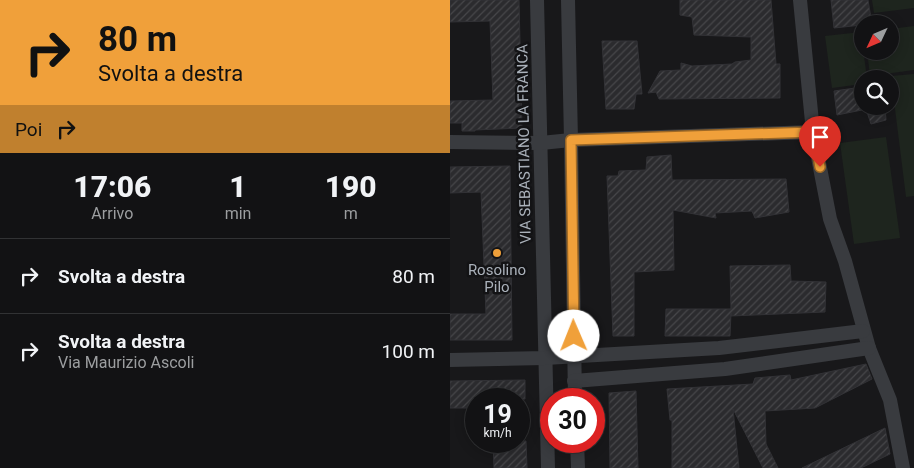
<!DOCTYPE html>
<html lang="it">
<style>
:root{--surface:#121214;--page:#1b1b1d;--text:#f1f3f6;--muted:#9c9ea0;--line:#313234}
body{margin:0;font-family:Roboto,sans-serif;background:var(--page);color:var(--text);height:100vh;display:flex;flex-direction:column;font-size:19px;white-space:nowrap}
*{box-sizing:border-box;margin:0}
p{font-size:16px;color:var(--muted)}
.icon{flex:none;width:28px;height:28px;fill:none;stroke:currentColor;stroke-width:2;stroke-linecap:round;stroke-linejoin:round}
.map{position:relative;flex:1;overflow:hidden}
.details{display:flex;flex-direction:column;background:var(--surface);width:450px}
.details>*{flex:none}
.hud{background:#f0a03a;color:#111;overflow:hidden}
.needle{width:32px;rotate:226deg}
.fabs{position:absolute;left:404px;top:15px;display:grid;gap:10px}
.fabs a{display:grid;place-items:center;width:45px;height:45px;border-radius:50%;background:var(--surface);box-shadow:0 2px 12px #0003,0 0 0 1px var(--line);font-size:25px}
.speed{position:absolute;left:15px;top:388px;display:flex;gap:10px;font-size:25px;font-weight:700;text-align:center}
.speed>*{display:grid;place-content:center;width:65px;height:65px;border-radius:50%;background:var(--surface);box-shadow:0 2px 12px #0003,0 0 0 1px var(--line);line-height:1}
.speed small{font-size:12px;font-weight:400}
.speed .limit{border:8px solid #d22;background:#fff;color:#111}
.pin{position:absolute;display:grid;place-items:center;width:42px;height:42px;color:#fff;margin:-51px -21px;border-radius:50% 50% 50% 0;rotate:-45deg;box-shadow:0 0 5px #0007}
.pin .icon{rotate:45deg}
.me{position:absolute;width:55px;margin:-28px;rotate:359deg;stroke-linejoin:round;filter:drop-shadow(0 0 4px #0008)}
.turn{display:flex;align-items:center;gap:18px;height:105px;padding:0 15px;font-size:22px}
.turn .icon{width:65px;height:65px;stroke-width:2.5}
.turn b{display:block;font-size:35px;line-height:42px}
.then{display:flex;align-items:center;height:48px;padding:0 15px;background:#0003;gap:10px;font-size:19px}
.eta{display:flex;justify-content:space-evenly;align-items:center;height:85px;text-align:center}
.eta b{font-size:30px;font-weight:800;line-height:35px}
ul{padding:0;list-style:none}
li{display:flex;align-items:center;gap:15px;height:75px;padding:0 15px;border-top:1px solid var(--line)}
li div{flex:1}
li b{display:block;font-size:19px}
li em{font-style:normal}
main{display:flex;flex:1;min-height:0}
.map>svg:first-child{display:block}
.green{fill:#1e251e}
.building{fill:url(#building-hatch);stroke:#323236}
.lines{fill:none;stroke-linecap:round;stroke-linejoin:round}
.street{stroke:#393b3f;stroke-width:14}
.route-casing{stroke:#9c6826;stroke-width:12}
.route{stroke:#f0a03a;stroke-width:9}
.poi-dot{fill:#f0a03a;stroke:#131315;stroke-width:2}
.labels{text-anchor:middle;stroke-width:5;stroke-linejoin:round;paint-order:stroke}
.street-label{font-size:15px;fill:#aab1ba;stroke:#131315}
.poi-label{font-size:15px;fill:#aab1ba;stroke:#131315}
</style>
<main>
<section class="details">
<div class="hud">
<div class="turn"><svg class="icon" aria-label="right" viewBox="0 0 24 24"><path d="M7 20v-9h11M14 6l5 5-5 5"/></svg><div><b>80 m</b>Svolta a destra</div></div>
<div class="then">Poi<svg class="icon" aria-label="right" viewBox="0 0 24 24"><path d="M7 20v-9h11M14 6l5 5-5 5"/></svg></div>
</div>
<div class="eta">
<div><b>17:06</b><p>Arrivo</p></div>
<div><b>1</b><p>min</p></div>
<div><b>190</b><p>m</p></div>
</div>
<ul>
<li><svg class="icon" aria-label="right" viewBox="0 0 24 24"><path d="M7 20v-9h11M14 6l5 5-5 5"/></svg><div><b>Svolta a destra</b></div><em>80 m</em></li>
<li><svg class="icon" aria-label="right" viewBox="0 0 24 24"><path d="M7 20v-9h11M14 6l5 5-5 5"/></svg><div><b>Svolta a destra</b><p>Via Maurizio Ascoli</p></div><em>100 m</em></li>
</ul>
</section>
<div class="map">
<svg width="464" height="468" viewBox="0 0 464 468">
<defs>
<pattern id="building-hatch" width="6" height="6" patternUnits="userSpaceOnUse" patternTransform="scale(1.25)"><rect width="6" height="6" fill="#2b2b2e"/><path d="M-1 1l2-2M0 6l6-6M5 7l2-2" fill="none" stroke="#47474a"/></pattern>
</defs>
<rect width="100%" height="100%" fill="#18181a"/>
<g class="green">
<path d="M422,0h42v8l-40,5z"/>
<path d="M464,26v44l-44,6 -3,-25h23v-22z"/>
<path d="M411,32l6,47h-5v5l-30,4 -7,-52z"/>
<path d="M464,74v122l-8,1 -15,-121z"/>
<path d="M436,137l14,101 -46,6 -14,-101z"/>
</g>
<g class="building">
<path d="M0,0h69l3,128 -47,2v1h-13v-8h-12v-22l43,-1 -3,-79 -40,1z"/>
<path d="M230,0h91l5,64h4v34l-121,1 -3,-7 -8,1 12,-22 21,-1v-7l11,3 40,-2 3,-2 16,-2v-23l-57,-2 -2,-18 -12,-2z"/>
<path d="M381,0h37l4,24h-10v1l-28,3z"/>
<path d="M152,41h35l5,53h-6l-2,15h-28z"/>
<path d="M412,87v23l-25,5 -3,-24z"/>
<path d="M415,106h20l1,14 -15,4z"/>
<path d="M221,155l1,25 114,-1 3,33 -34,6 -3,-7 -37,2 1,5 -43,-8 1,60 -40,2v64h-21l-6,-160h11l1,-5 27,-1 1,-13z"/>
<path d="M60,166l2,174h-62v-26h36l-5,-122 -31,1v-26z"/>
<path d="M340,265l1,16 35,1 -1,30 -94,4v-3l-1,23h-65l1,-27h65l-1,-43z"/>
<path d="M416,364l6,15 -57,29 -50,3 1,33 12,24h-15l-30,-59 6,59h-67v-48h-2l-3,-31 86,-5 2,-6 35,-3 1,5z"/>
<path d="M75,380v19h-49v9h-26v-27z"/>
<path d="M186,391l2,77h-28l-1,-75z"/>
<path d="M435,428l5,26 -29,14h-59z"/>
<path d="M43,441h33l1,27h-33z"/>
</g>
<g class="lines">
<g class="street">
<path d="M87,0l11,468"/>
<path d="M118,0l3,140 4,259"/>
<path d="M350,0l13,132 17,87 15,42 24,87 21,52 13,68"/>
<path d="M0,142l91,1 30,-3 242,-8"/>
<path d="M0,360l95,-2 174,-10 144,-17"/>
<path d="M124,381l151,-12 144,-21"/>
<path d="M127,441l1,27"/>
</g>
</g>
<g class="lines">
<defs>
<path id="route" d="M124,336l-3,-196 242,-8 7,35"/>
</defs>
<use href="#route" class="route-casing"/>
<use href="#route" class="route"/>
</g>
<circle class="poi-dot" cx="47" cy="253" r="5"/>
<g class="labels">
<g class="street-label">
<text transform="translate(74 144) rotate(-91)" y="5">VIA SEBASTIANO LA FRANCA</text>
</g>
<g class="poi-label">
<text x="47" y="275">Rosolino<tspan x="47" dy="17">Pilo</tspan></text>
</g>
</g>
</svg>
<div class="fabs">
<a><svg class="needle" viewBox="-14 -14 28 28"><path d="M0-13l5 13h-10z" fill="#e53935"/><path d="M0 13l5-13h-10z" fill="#9c9ea0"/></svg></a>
<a><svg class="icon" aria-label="search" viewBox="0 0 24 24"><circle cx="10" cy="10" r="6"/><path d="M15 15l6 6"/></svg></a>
</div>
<div class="speed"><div>19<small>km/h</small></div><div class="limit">30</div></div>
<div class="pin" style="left:370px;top:167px;background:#d93025"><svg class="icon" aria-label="arrive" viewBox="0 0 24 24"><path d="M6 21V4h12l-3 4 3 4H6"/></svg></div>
<svg class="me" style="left:124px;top:336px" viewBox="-20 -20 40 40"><circle r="19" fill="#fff"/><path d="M0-13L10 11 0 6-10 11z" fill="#f0a03a"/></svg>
</div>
</main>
